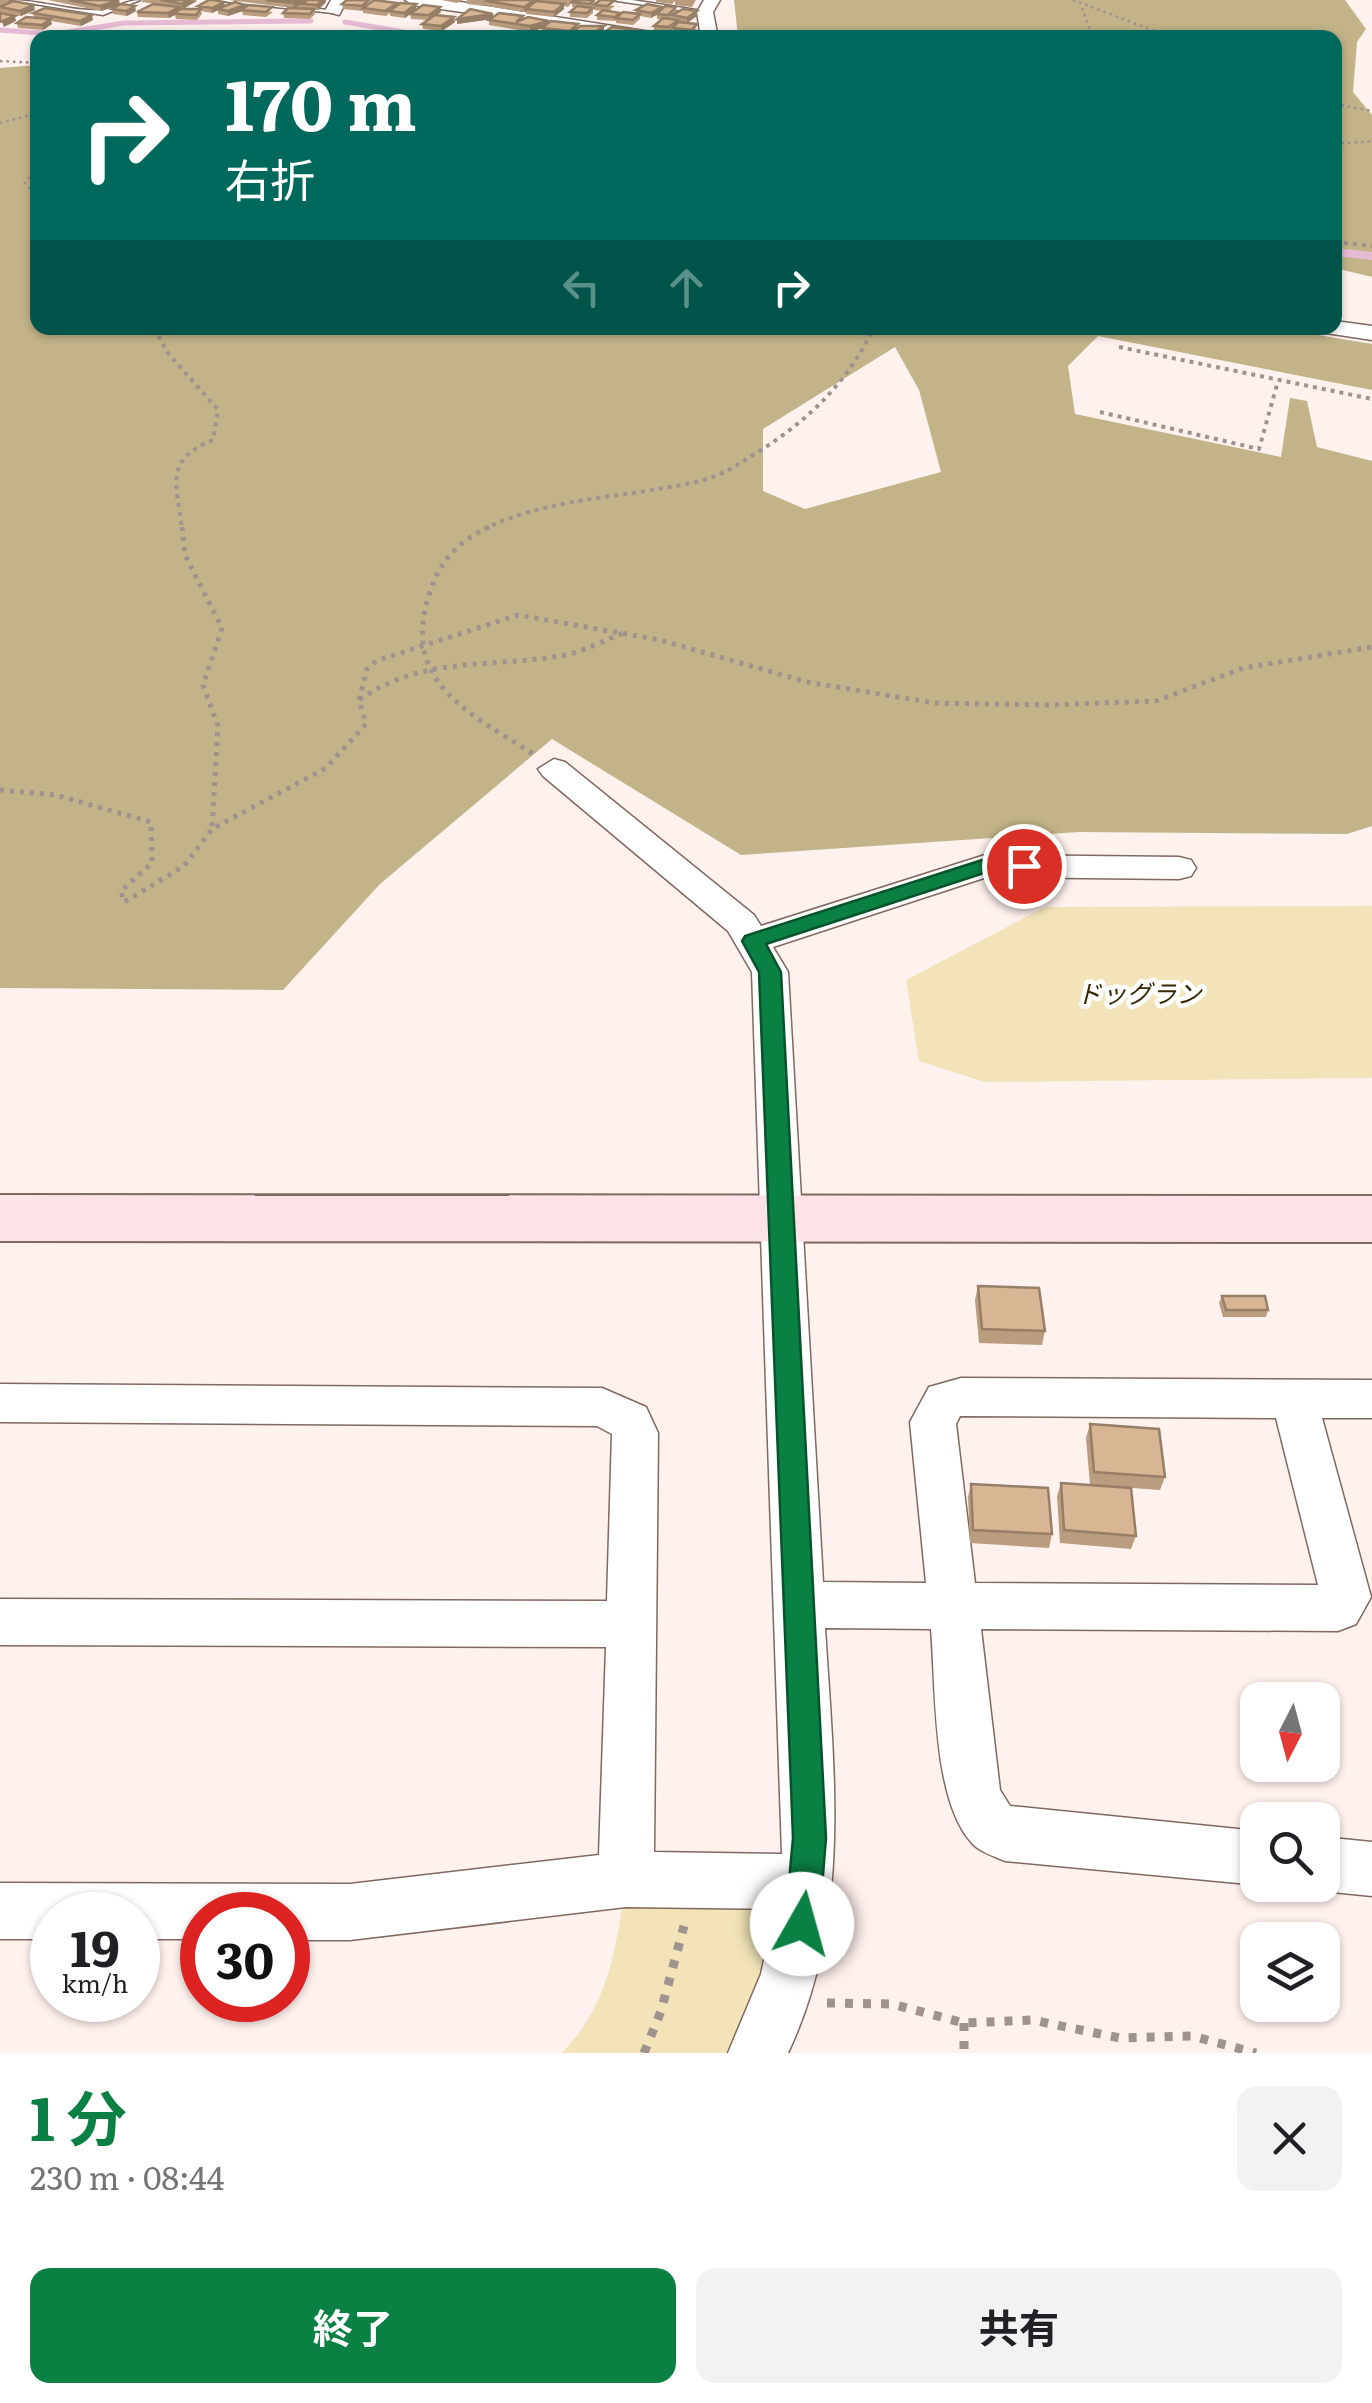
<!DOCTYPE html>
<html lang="ja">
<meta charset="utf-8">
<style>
:root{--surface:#fff;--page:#f2f2f2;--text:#202124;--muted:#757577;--accent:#0b8043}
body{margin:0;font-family:Literata,"Noto Sans JP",serif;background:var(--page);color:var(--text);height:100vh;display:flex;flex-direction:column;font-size:38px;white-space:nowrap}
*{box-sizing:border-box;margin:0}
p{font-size:32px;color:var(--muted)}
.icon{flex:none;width:55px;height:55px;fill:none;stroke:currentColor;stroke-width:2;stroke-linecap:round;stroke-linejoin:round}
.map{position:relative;height:2053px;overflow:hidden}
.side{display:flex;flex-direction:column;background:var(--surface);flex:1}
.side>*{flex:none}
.guide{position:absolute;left:30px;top:30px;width:1312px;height:305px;border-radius:20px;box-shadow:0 2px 8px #0004;background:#00695c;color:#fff;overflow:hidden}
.needle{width:65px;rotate:186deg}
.tools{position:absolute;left:1240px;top:1682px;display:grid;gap:20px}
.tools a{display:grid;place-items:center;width:100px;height:100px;border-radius:20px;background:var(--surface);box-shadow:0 2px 8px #0004;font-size:50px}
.speed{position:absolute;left:30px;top:1892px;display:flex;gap:20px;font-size:50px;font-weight:700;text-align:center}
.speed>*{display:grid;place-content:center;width:130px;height:130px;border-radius:50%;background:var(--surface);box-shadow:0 2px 8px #0004;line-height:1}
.speed small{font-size:25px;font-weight:400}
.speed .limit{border:15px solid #d22;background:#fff;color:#111}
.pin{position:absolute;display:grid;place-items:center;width:85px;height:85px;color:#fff;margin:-42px;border:5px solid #fff;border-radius:50%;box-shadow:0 2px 10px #0007}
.me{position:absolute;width:110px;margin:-55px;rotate:7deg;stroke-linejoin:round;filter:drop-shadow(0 0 8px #0008)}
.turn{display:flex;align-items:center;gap:35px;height:210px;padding:0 30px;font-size:45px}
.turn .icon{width:130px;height:130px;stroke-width:2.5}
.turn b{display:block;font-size:70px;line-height:85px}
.lanes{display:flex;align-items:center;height:95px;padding:0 30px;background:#0003;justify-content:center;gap:50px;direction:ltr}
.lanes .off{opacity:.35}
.round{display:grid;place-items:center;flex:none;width:105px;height:105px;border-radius:20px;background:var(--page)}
.head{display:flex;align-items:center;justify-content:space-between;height:170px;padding:0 30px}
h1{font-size:60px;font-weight:700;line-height:75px;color:var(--accent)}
.action{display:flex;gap:20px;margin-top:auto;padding:20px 30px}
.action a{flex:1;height:115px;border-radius:20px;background:var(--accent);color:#fff;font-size:40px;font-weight:700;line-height:115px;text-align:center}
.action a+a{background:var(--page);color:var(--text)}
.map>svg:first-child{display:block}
.green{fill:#f2e4b8}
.forest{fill:#c2b488;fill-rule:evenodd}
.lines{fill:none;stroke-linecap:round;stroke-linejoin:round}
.stream-far1{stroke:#e7bad4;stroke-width:5}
.stream{stroke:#e7bad4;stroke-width:8}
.lane-casing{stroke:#816860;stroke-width:3}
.street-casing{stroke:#816860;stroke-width:3}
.secondary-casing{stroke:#816860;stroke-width:4}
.path-far3{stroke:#9f9390;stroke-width:2.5;stroke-dasharray:2.5 4;stroke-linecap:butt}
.path-far2{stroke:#9f9390;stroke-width:4;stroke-dasharray:4 5;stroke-linecap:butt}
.path-far1{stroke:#9f9390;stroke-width:5;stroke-dasharray:4 6;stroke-linecap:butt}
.path{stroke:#9f9390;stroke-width:9;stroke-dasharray:8 10;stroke-linecap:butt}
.lane{fill:#fff;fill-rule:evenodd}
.street{fill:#fff;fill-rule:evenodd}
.secondary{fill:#fde3e7;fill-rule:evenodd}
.wall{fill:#ba9c7e}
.shaded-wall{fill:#977f67}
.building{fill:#d8b593;stroke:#977f67;stroke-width:2.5}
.route{fill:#0b8043;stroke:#07532c;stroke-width:2.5}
.labels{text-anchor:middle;stroke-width:9;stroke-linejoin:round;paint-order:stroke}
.park-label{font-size:25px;font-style:italic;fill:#342904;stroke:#fff}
</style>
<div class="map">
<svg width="1372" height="2053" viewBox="0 0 1372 2053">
<rect width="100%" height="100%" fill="#fef1ee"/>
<g class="green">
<path d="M1372,906v172l-387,4 -66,-21 -13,-81 139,-73z"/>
<path d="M712,1905l33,1 19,7 12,28 -43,112h-171c41,-43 51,-88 60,-145z"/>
</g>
<g class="forest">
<path d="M734,0h611l21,29 -9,13 -4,50 19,23v162l-37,-9v-230l-597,-1z"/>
<path d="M37,65l1,263h1238l96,16v46l-274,-54 -30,30 7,48 206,43 9,-59 17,3 10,46 55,14v365l-25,8 -268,-2 -338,23 -189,-116 -172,145 -97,106 -283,-2v-920zM895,347l24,43 22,82 -136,37 -42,-18v-62z"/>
</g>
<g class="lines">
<g class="stream-far1">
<path d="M345,22l94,16"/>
<path d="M0,30l55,4 69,-11 187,-2"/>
<path d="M454,38h85"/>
</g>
<path class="stream" d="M1335,252l37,4"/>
<defs>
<g id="lane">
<path d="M10,0c29,0 65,12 90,10 14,0 25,-10 40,-10l-37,15z"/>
<path d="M210,0h29l98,11 -4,2z"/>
<path d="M611,0h21l77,12 -4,2z"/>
</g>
<g id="street">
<path d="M331,0h16l-8,15 -14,-4z"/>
<path d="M405,0h43l241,38h-47l-229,-33z"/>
<path d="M704,0h16l-7,12 5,26h-17l-4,-26z"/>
<path d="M1335,321l37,5v14l-46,-7 -3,-5h12z"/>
<path d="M554,759l11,3 189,153 7,11 224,-71 194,2 12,3 5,8 -5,8 -12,3 -192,-2 -214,70 15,25 35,610 103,1 -16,-161 19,-35 32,-9 411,2v38h-50l49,179 -15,27 -18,7 -357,-2 19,161 10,16 248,25 1,54 -254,-24c-11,-5 -26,-9 -34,-19 -39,-44 -35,-155 -40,-213l-106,-1c9,146 27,289 -37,425h-60l33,-79 14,-65 -149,-2 -276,33h-62v-25h-86v24h-64v-24h-86v24h-52v-56l350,1 249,-29 7,-208 -606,-2v-46l607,2 5,-167 -15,-8 -597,-4v-38l602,4 44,19 12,26 -4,419 128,2 -30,-882 -24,-41 -185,-155 -5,-7zM960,1416l316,2 42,167 -343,-2 -19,-159z"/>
<path d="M1322,1837l50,5v54l-50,-5 -15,-6h15z"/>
</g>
<path id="secondary" d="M0,1195l1372,1v46l-1372,-1z"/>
</defs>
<use href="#lane" class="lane-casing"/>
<use href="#street" class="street-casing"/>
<use href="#secondary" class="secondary-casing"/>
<g class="path-far3">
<path d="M1073,0l100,38"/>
<path d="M1082,8l11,30"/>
<path d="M0,61l38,2"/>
<path d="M1335,104l37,7"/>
<path d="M0,123l38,-10"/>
<path d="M1335,144l37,-3"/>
<path d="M38,167l-13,16 13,15"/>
</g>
<g class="path-far2">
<path d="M1335,242l37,4"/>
<path d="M154,328l14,25 50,57 -5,30c-50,20 -36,44 -31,89"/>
<path d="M1119,347l253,52"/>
<path d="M1100,412l159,37 19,-68"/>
<path d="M484,529c68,-33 144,-31 216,-48 26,-7 40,-18 61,-31 50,-32 86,-68 113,-122"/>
</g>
<g class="path-far1">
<path d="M182,527l3,28 37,73 -19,57 15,41 -6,103"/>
<path d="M489,527c-32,15 -49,34 -60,68 -28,88 39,117 104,159"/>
<path d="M359,700l8,-31 9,-8 142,-46 142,25 147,42 127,21 112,2 110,-4 87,-33 129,-21"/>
<path d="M0,790l56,5 95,27 1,41 -31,28 3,11 60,-36 28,-37 114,-61 40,-44 -7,-24c63,-44 129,-32 201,-44 23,-4 45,-16 66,-24"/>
</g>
<g class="path">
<path d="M827,2003l65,1 72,19 68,-3 88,18 72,-2 64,17"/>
<path d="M964,2023v30"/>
<path d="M644,2053l17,-42 23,-85"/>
</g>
<use href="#lane" class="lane"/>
<use href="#street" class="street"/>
<use href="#secondary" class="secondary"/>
</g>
<g class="wall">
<path d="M0,0h9l1,3 25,7 -14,6 -21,-4z"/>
<path d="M48,0h70l2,5 -19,6z"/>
<path d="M142,0h55l-14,9 -4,-1 1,1h18v-3l26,-4 1,4 21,1 27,5 -7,5 -23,-2 -1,-4 -14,5 -10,-2v-4l-6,3 -11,-2 1,3 -5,6 -21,-1 -1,-4 -6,3 -31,-1 -1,-5 18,-8 -13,-2z"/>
<path d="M228,0h98v2l-8,8h-3v4l-5,5 -26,-1 -1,-5 10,-5z"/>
<path d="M441,0h21l-5,3z"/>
<path d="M467,0h128v3l20,3 -7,5 12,4 16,-1v-4l40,-3v5l21,-1v5l-10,7 -9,-2v2l19,6 -5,6 -19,-2v-4l-4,4 -15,-2v-5l7,-7h-4v-5l-6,4 -11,-2v3l-7,6 -17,-2v-2l-19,-1v-5l5,-4 -8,-1v-5l-3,3h2v5l-6,5 -17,-1v-5l5,-5h-3v-4l-4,4 -4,-1v3l-10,8 -28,-3v-3l-2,1 -37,-6v-2l-3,2 -17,-2z"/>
<path d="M656,0h40l-4,7 -17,-2v-4l-3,3 -16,-2z"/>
<path d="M397,3v3l19,-2v6l-11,8 -15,-2v-3l-4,3 -23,-3v-2l-20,-2 -1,-5z"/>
<path d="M112,9l24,2 -9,5 -14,-2z"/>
<path d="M441,12l-4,3 18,7 -13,9 -19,-2 -1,-5 6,-4 -17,-1 -1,-5z"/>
<path d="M33,13l60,7 -12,6 -30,-5 1,3 -9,6 -25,-2 -1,-5 17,-5z"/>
<path d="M493,14v3l30,-1v3l81,12 -9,7h-24v-2l-28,-3 -1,-5 -12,4 -41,-7v-5l2,-1 -34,5v-5z"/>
<path d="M603,33l34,2 -3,3h-31z"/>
<path d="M978,1286l67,45 -3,14 -63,-2 -4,-43z"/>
<path d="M1222,1296l46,14 -2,7h-43l-4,-14z"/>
<path d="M1090,1424l75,53 -5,13 -57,-4 33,50 -5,13 -71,-6 -3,-47 4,-13 29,2 -4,-47z"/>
<path d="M971,1484l81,50 -3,14 -79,-5 -2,-46z"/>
</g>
<g class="shaded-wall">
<path d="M119,0l1,5 -19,6 -1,-5z"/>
<path d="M188,0l9,1 -14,8 -1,-5z"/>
<path d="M300,0h8v1l-14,7 -1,-5z"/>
<path d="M322,0h4v2l-8,8 -1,-5z"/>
<path d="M224,2l1,5 -13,6v-5z"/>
<path d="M416,4v6l-11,8 -1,-5z"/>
<path d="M564,4v5l-10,8v-5z"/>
<path d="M34,5l1,5 -14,6 -1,-5z"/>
<path d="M245,5l1,5 -18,6v-5z"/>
<path d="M135,6l1,5 -9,5 -1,-5z"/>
<path d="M179,7l1,5 -11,6 -1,-5z"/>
<path d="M440,7l1,5 -12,8v-5z"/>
<path d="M662,7v5l-11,6v-5z"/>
<path d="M697,11v5l-10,7v-5z"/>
<path d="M493,14v5l-36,5v-5z"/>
<path d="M92,15l1,5 -12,6 -1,-5z"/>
<path d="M15,16l1,5 -12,6 -2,-5z"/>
<path d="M454,17l1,5 -13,9 -1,-5z"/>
<path d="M50,19l2,5 -9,6 -1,-5z"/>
<path d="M549,21l1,5 -20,6v-6z"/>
<path d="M604,26v5l-9,7h-5v-3z"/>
</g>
<g class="building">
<path d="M69,0h50l-19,6z"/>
<path d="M161,0h27l-6,4z"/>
<path d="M209,0h4l11,2 -12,6 -14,-2z"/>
<path d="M266,0h34l-7,3z"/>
<path d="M307,0h15l-5,5 -14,-1z"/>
<path d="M347,0h22l-7,6 -20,-2z"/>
<path d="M374,0l23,3 -12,8 -22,-3z"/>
<path d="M489,0h39l5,1 -9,6 -37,-6z"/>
<path d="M574,0h20l-4,4 -18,-2z"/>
<path d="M600,0h8l6,1 -7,5 -13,-1z"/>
<path d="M13,1l21,4 -14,6 -20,-4z"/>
<path d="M536,1l28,3 -10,8 -28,-3z"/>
<path d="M235,2l10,3 -17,6 -11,-2z"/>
<path d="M401,3l15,1 -12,9 -15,-2z"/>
<path d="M121,4l14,2 -9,5 -14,-2z"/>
<path d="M153,4l26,3 -11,6 -31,-1z"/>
<path d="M647,4l15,3 -11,6 -15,-3z"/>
<path d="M248,5l24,2 -6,5 -24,-2z"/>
<path d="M423,5l17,2 -11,8 -19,-1z"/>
<path d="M577,6l16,2 -6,5 -17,-1z"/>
<path d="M665,6l11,1 -8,8 -11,-1z"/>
<path d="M45,8l47,7 -12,6 -47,-8z"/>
<path d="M288,8l26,1 -4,5 -27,-1z"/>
<path d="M180,9h21l-5,6 -21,-1z"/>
<path d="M470,9l23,5 -36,5z"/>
<path d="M683,9l14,2 -10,7 -15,-3z"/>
<path d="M603,10l17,3 -5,4 -18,-2z"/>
<path d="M623,12l17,2 -7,6 -17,-2z"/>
<path d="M0,13l15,3 -15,6z"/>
<path d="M499,13l24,3 -7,6 12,-5 21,4 -19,5 -41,-6z"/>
<path d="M435,15l19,2 -13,9 -19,-2z"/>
<path d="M26,17l24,2 -8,6 -25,-2z"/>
<path d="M663,18l15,2 -9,7 -15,-1z"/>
<path d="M551,21l27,3 -8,7 -28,-3z"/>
<path d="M678,22l19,2 -5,6 -19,-2z"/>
<path d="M580,26h24l-14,9 -19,-2z"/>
<path d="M612,27l25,3 -9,7 -25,-4z"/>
<path d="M978,1286l61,2 6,43 -63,-2z"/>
<path d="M1222,1296h43l3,14h-42z"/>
<path d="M1090,1424l69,5 6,48 -71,-5z"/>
<path d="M1061,1483l70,5 5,48 -72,-6z"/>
<path d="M971,1484l77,4 4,46 -79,-4z"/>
</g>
<path class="route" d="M985,859l39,1 10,6 -10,7 -37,-1 -221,72 15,28 45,866 -7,86 -5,12 -12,4 -12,-4 -5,-12 8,-86 -34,-866 -17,-31 3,-5z"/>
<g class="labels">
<g class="park-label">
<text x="1139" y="1003">ドッグラン</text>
</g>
</g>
</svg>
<div class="tools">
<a><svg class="needle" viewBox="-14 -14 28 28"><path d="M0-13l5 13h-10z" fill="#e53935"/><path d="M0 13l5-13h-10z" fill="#757577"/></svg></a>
<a><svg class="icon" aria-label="search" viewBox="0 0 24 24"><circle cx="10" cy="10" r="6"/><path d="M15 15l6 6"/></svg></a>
<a><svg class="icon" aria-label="layers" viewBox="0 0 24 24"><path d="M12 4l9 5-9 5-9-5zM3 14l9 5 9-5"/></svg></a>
</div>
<div class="speed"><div>19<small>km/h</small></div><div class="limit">30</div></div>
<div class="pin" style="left:1024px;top:866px;background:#d93025"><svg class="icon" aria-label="arrive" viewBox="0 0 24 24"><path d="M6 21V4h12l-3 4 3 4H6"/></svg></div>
<svg class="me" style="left:802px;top:1924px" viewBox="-20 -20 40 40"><circle r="19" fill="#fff"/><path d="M0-13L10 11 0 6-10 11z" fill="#0b8043"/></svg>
<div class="guide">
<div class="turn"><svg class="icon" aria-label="right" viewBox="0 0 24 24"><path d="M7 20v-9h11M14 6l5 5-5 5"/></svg><div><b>170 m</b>右折</div></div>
<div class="lanes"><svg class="icon off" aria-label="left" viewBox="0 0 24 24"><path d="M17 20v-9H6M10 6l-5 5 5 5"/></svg><svg class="icon off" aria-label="ahead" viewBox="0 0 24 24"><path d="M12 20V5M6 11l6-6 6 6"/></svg><svg class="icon" aria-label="right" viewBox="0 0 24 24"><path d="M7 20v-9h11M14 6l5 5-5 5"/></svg></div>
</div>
</div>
<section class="side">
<div class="head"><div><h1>1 分</h1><p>230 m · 08:44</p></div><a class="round"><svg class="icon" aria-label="close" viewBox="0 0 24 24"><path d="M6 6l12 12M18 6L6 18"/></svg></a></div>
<div class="action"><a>終了</a><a>共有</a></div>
</section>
